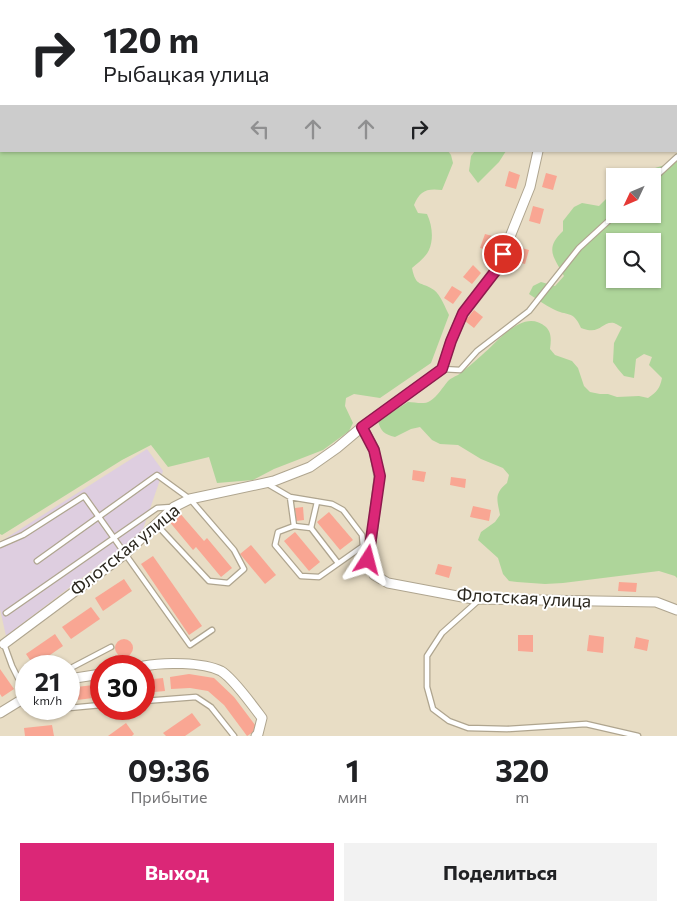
<!DOCTYPE html>
<html lang="ru">
<meta charset="utf-8">
<style>
:root{--surface:#fff;--page:#f2f2f2;--text:#202124;--muted:#757577;--accent:#db2777}
body{margin:0;font-family:Commissioner,sans-serif;background:var(--page);color:var(--text);height:100vh;display:flex;flex-direction:column;font-size:19px;white-space:nowrap}
*{box-sizing:border-box;margin:0}
p{font-size:16px;color:var(--muted)}
.icon{flex:none;width:28px;height:28px;fill:none;stroke:currentColor;stroke-width:2;stroke-linecap:round;stroke-linejoin:round}
.map{position:relative;height:736px;overflow:hidden}
.panel{display:flex;flex-direction:column;background:var(--surface);flex:1}
.panel>*{flex:none}
.banner{position:absolute;left:0px;top:0px;width:678px;height:152px;box-shadow:0 1px 4px #0004;background:#fff;color:var(--text);overflow:hidden}
.needle{width:32px;rotate:226deg}
.tools{position:absolute;left:606px;top:168px;display:grid;gap:10px}
.tools a{display:grid;place-items:center;width:55px;height:55px;border-radius:0px;background:var(--surface);box-shadow:0 1px 4px #0004;font-size:25px}
.speed{position:absolute;left:15px;top:655px;display:flex;gap:10px;font-size:25px;font-weight:700;text-align:center}
.speed>*{display:grid;place-content:center;width:65px;height:65px;border-radius:50%;background:var(--surface);box-shadow:0 1px 4px #0004;line-height:1}
.speed small{font-size:12px;font-weight:400}
.speed .limit{border:8px solid #d22;background:#fff;color:#111}
.pin{position:absolute;display:grid;place-items:center;width:42px;height:42px;color:#fff;margin:-21px;border:2px solid #fff;border-radius:50%;box-shadow:0 1px 5px #0007}
.me{position:absolute;width:55px;margin:-28px;rotate:9deg;stroke-linejoin:round;filter:drop-shadow(0 0 4px #0008)}
.turn{display:flex;align-items:center;gap:18px;height:105px;padding:0 20px;font-size:22px}
.turn .icon{width:65px;height:65px;stroke-width:2.5}
.turn b{display:block;font-size:35px;line-height:42px}
.lanes{display:flex;align-items:center;height:48px;padding:0 20px;background:#0003;justify-content:center;gap:25px;direction:ltr}
.lanes .off{opacity:.35}
.eta{display:flex;justify-content:space-evenly;align-items:center;height:85px;text-align:center}
.eta b{font-size:30px;font-weight:700;line-height:35px}
.primary-button{display:flex;gap:10px;margin-top:auto;padding:10px 20px}
.primary-button a{flex:1;height:58px;border-radius:0px;background:var(--accent);color:#fff;font-size:20px;font-weight:700;line-height:58px;text-align:center}
.primary-button a+a{background:var(--page);color:var(--text)}
.map>svg:first-child{display:block}
.industrial{fill:#decee0}
.green{fill:#aed59a;fill-rule:evenodd}
.building{fill:#f9a693}
.lines{fill:none;stroke-linecap:round;stroke-linejoin:round}
.lane-casing{stroke:#afa58f;stroke-width:7}
.street-casing{stroke:#afa58f;stroke-width:11}
.lane{stroke:#fff;stroke-width:4.5}
.street{stroke:#fff;stroke-width:9}
.route-casing{stroke:#8e194d;stroke-width:12}
.route{stroke:#db2777;stroke-width:9}
.labels{text-anchor:middle;stroke-width:4;stroke-linejoin:round;paint-order:stroke}
.street-label{font-size:18px;fill:#2a261d;stroke:#fff}
</style>
<div class="map">
<svg width="677" height="736" viewBox="0 0 677 736">
<rect width="100%" height="100%" fill="#e8ddc5"/>
<path class="industrial" d="M147,449l16,22 -21,61 -136,104 -6,-27v-67z"/>
<g class="green">
<rect x="206" y="0" width="91" height="1"/>
<path d="M0,82h1v69h447l3,4 2,8 -11,27c-16,-2 -22,1 -28,15l4,8 9,1c5,11 7,24 2,36 -3,7 -11,13 -17,18 4,20 9,13 22,22 6,4 12,19 15,25l-18,48 -51,35 -26,-4 -8,4 -1,8 8,17 -4,8 -26,19 -49,19 -21,11 -36,3 -8,-26 -41,10 -17,-22 -29,15 -120,75 -2,-1z"/>
<path d="M475,151h31l-7,11 -21,21 -9,-12 2,-15z"/>
<path d="M677,153v425l-2,-2 -16,-5 -96,12 -18,1 -28,-2 -8,-1 -6,-7 -5,-16 -20,-18 3,-8 14,-10 5,-7c-3,-16 -6,-21 7,-32l2,-8 -6,-7 -22,-9 -23,-14 -18,-1 -8,-4 -12,-13 -9,2 -16,8c-11,-3 -14,-5 -17,-16l30,-19c7,0 16,3 22,-1 8,-5 12,-13 18,-20 3,-3 6,-4 10,-6 8,-6 16,-13 24,-20 16,-13 41,-48 64,-28 6,6 5,14 4,22l5,6 17,6 6,7 6,18 6,6 10,2h8l9,3 22,-1 9,2c9,-6 12,-10 14,-20l-13,-13 3,-8 -8,-3 -8,5 -2,19 -10,-2 -6,-7 -5,-7 1,-19 8,-16c-1,0 -7,-4 -8,-4 -13,-2 -13,13 -33,5 -8,-19 -14,-11 -28,-19 -8,-4 -16,-10 -24,-15l4,-8 8,-4 14,4 9,-10c-10,-19 -20,-27 -1,-45v-10l11,-14 8,-4 17,3 16,-16v24h37v-38h-23l39,-12zM615,241h37v38h-37z"/>
</g>
<g class="building">
<path d="M509,171l11,4 -4,14 -11,-3z"/>
<path d="M546,173l11,3 -4,14 -11,-3z"/>
<path d="M533,206l11,3 -4,15 -11,-3z"/>
<path d="M485,234l11,3 -5,14 -11,-3z"/>
<path d="M518,247l11,3 -4,14 -11,-3z"/>
<path d="M473,265l8,8 -9,11 -9,-7z"/>
<path d="M452,286l10,6 -9,12 -9,-6z"/>
<path d="M474,310l9,7 -9,11 -9,-7z"/>
<path d="M413,470l13,2 -2,10 -12,-2z"/>
<path d="M451,477l15,2 -1,9 -15,-3z"/>
<path d="M473,506l18,4 -2,11 -19,-4z"/>
<path d="M303,507l1,13 -8,1 -1,-13z"/>
<path d="M178,511l26,30 3,-3 25,30 -11,9 -25,-30 -3,3 -25,-30z"/>
<path d="M329,512l24,28 -13,10 -23,-28z"/>
<path d="M295,532l25,30 -11,9 -25,-30z"/>
<path d="M251,545l25,30 -11,9 -25,-30z"/>
<path d="M153,556l49,70 -13,9 -48,-71z"/>
<path d="M438,564l14,3 -3,11 -14,-4z"/>
<path d="M124,579l8,12 -29,20 -8,-13z"/>
<path d="M619,582l18,1 -1,9 -18,-1z"/>
<path d="M91,607l9,12 -29,20 -9,-12z"/>
<path d="M55,634l8,12 -29,20 -8,-12z"/>
<path d="M518,635h15v17l-15,-1z"/>
<path d="M589,635l15,2 -1,16 -16,-2z"/>
<path d="M636,637l13,3 -2,11 -13,-3z"/>
<circle cx="124" cy="648" r="9"/>
<path d="M0,669l14,20 -12,8 -2,-3z"/>
<path d="M189,674l25,4 20,19 24,32 -11,7 -23,-31 -16,-14 -18,-3 -19,1 -1,-12z"/>
<path d="M163,678l2,13 -21,2v-13z"/>
<path d="M101,684v13l-32,4v-13z"/>
<path d="M192,713l9,12 -16,11h-19l-3,-3z"/>
<path d="M126,723l8,11 -2,2h-24z"/>
<path d="M52,725l2,11h-29l-1,-8z"/>
</g>
<g class="lines">
<defs>
<g id="lane">
<path d="M652,180l25,-23"/>
<path d="M442,369l18,1 17,-19 52,-40 50,-63 37,-34"/>
<path d="M266,483l24,14 42,7 11,6 19,25 1,11 -44,31 -18,-1 -26,-31 3,-13 16,-6 -4,-29"/>
<path d="M294,526l17,2 27,35"/>
<path d="M311,528l6,-26"/>
<path d="M0,545l23,-10 61,-39 106,149 22,-15"/>
<path d="M37,561l120,-86 33,24 44,51 10,19 -16,14 -19,-2 -53,-57"/>
<path d="M479,600l-37,33 -15,23v31l6,22 16,12 19,7 39,1 79,-5 52,12"/>
<path d="M6,613l151,-105 15,-1"/>
<path d="M4,644l8,22 14,28"/>
<path d="M69,669l42,-22"/>
<path d="M144,701l52,-4 15,10 23,29"/>
<path d="M69,708l32,-3"/>
<path d="M52,709l2,1 9,-1"/>
</g>
<g id="street">
<path d="M630,1v-1"/>
<path d="M362,427l12,22 5,28 -10,83 5,15 14,8 85,16 183,3 21,8"/>
<path d="M4,644l121,-90 49,-47 16,-8 84,-18 36,-14 27,-19 25,-21 80,-58 9,-28 12,-28 34,-44 33,-82 8,-36"/>
<path d="M144,666c19,-4 59,-4 77,5 12,7 32,35 41,47l-4,16 -2,2"/>
<path d="M69,679l32,-5"/>
<path d="M0,713l26,-16"/>
</g>
</defs>
<use href="#lane" class="lane-casing"/>
<use href="#street" class="street-casing"/>
<use href="#lane" class="lane"/>
<use href="#street" class="street"/>
</g>
<g class="lines">
<defs>
<path id="route" d="M368,560l12,-84 -6,-26 -12,-23 80,-58 9,-28 12,-28 34,-44 6,-15"/>
</defs>
<use href="#route" class="route-casing"/>
<use href="#route" class="route"/>
</g>
<g class="labels">
<g class="street-label">
<text transform="translate(125 550) rotate(-39)" y="6">Флотская улица</text>
<text transform="translate(524 598) rotate(3)" y="6">Флотская улица</text>
</g>
</g>
</svg>
<div class="tools">
<a><svg class="needle" viewBox="-14 -14 28 28"><path d="M0-13l5 13h-10z" fill="#e53935"/><path d="M0 13l5-13h-10z" fill="#757577"/></svg></a>
<a><svg class="icon" aria-label="search" viewBox="0 0 24 24"><circle cx="10" cy="10" r="6"/><path d="M15 15l6 6"/></svg></a>
</div>
<div class="speed"><div>21<small>km/h</small></div><div class="limit">30</div></div>
<div class="pin" style="left:503px;top:254px;background:#d93025"><svg class="icon" aria-label="arrive" viewBox="0 0 24 24"><path d="M6 21V4h12l-3 4 3 4H6"/></svg></div>
<svg class="me" style="left:368px;top:560px" viewBox="-20 -20 40 40"><path d="M0-17L14 15 0 8-14 15z" fill="#db2777" stroke="#fff" stroke-width="4"/></svg>
<div class="banner">
<div class="turn"><svg class="icon" aria-label="right" viewBox="0 0 24 24"><path d="M7 20v-9h11M14 6l5 5-5 5"/></svg><div><b>120 m</b>Рыбацкая улица</div></div>
<div class="lanes"><svg class="icon off" aria-label="left" viewBox="0 0 24 24"><path d="M17 20v-9H6M10 6l-5 5 5 5"/></svg><svg class="icon off" aria-label="ahead" viewBox="0 0 24 24"><path d="M12 20V5M6 11l6-6 6 6"/></svg><svg class="icon off" aria-label="ahead" viewBox="0 0 24 24"><path d="M12 20V5M6 11l6-6 6 6"/></svg><svg class="icon" aria-label="right" viewBox="0 0 24 24"><path d="M7 20v-9h11M14 6l5 5-5 5"/></svg></div>
</div>
</div>
<section class="panel">
<div class="eta">
<div><b>09:36</b><p>Прибытие</p></div>
<div><b>1</b><p>мин</p></div>
<div><b>320</b><p>m</p></div>
</div>
<div class="primary-button"><a>Выход</a><a>Поделиться</a></div>
</section>
